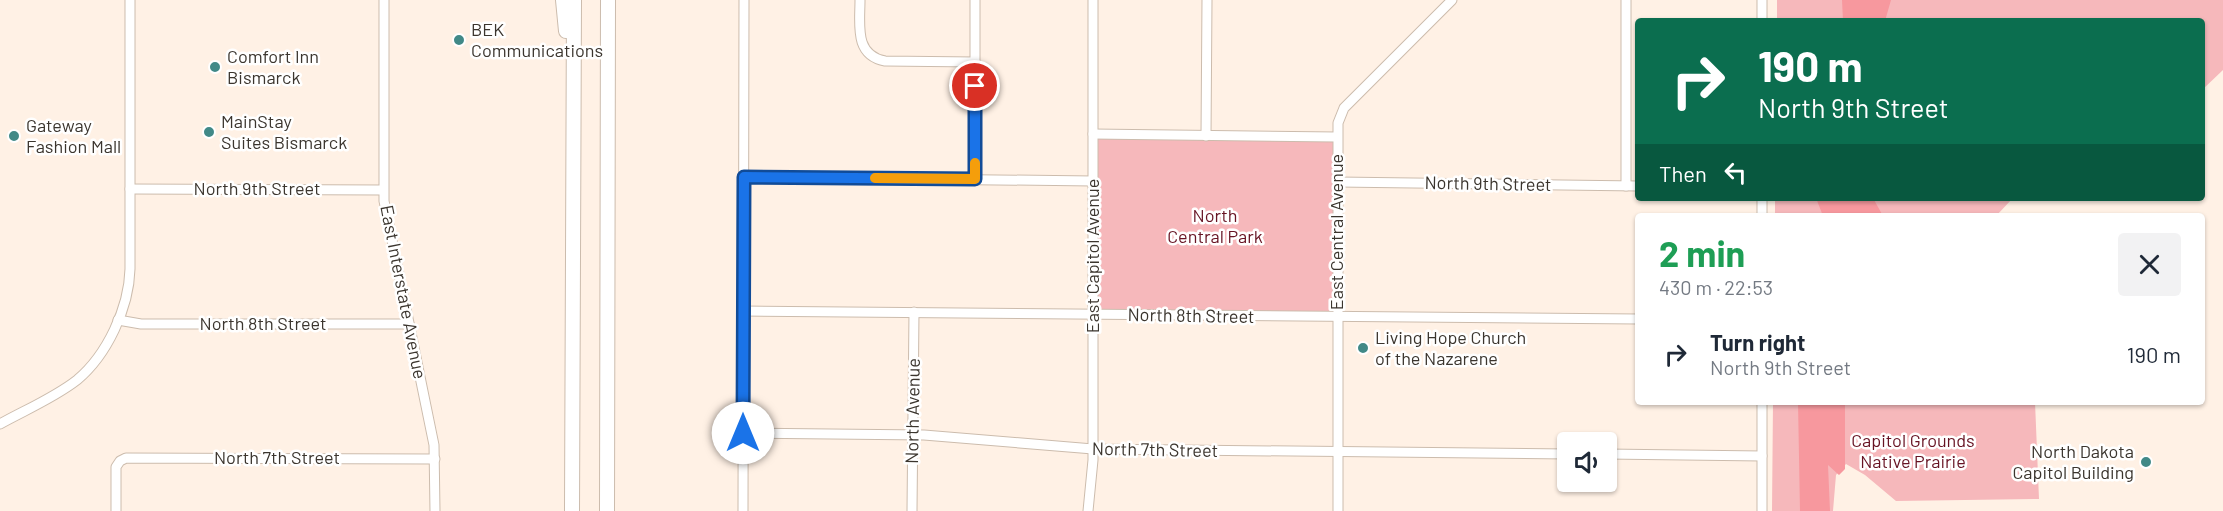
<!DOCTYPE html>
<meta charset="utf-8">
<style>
:root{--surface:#fff;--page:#f2f2f3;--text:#1f2937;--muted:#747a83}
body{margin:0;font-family:Barlow,sans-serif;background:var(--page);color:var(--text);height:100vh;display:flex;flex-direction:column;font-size:22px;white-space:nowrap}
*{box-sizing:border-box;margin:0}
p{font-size:20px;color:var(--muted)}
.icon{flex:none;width:33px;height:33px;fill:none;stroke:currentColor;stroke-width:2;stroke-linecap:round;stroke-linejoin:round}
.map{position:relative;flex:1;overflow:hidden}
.drawer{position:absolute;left:1635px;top:213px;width:570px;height:192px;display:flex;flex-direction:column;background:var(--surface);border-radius:6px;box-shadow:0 2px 4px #0004}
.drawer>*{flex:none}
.guide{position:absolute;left:1635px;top:18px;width:570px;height:183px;border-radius:6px;box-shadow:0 2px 4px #0004;background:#0b6e4f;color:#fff;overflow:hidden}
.buttons{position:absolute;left:1557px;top:432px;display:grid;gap:12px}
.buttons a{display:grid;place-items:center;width:60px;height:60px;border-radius:6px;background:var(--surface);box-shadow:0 2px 4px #0004;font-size:30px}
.pin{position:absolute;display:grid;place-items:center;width:51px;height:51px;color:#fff;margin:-26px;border:3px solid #fff;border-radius:50%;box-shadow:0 2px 6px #0007}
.me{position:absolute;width:66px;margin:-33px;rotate:0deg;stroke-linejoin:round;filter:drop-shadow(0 0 4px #0008)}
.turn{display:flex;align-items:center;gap:21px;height:126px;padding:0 24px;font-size:27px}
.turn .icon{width:78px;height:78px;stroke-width:2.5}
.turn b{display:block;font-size:42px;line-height:51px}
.then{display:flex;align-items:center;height:57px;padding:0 24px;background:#0003;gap:12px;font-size:22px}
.round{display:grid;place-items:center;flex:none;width:63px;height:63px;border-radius:6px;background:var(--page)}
.headline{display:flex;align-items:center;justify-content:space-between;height:102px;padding:0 24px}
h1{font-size:36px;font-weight:700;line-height:45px;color:#1e9e55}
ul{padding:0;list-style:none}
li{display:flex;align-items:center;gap:18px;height:78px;padding:0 24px}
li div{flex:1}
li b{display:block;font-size:22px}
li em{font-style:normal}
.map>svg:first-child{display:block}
.green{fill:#f6b8bb}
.forest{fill:#f7989e}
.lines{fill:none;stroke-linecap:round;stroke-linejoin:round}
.minor-casing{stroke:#ccbcad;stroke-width:11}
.highway-casing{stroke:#ccbcad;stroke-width:16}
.minor{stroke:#fff;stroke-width:9}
.highway{stroke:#fff;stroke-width:14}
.route-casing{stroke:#114b97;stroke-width:15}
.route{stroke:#1a73e8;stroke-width:10}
.slow{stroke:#f59e0b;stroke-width:10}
.poi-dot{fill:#418987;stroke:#fff;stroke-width:2}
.labels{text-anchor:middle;stroke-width:5;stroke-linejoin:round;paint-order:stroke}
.poi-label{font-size:18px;fill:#3b352e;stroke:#fff;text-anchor:start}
.street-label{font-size:18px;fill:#3b352e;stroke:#fff}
.park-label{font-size:18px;fill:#671323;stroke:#fff}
</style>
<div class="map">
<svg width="2223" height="511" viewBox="0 0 2223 511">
<rect width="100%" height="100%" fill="#fff1e5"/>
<g class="green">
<path d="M1777,0h446v70l-21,20v-69h-425z"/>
<path d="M1093,134l244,3v180l-243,-2z"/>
<path d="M1775,198h238l-17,18h-221z"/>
<path d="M1773,402h262l4,97 -143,2 -31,-26 -19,-11 -10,11 -3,36h-61z"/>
</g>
<g class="forest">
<path d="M1842,0h49l-6,21h-42z"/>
<path d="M1816,198h57l10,18h-60z"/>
<path d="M1798,402h47v67l-6,6 -11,-10 2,46h-30z"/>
</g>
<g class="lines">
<defs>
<g id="minor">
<path d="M384,0v201l50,244 1,66"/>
<path d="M860,0c0,25 -6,55 25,61l90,1"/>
<path d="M1762,0v21"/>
<path d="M1093,134l244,3"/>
<path d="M1206,136l1,-136"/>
<path d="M744,177l349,4"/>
<path d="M975,179v-179"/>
<path d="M1338,182l300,4"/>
<path d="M1626,186v-186"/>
<path d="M130,189l253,1"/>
<path d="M1762,216v-18"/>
<path d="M743,311l895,8"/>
<path d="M118,320l23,4h268"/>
<path d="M0,424c25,-14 54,-26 77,-44 30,-25 52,-72 53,-111v-269"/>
<path d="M743,433l181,2 169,14 475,5"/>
<path d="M1606,454l156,2"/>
<path d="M116,511v-44l4,-6 6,-3 309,1"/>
<path d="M743,511l1,-511"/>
<path d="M912,511l2,-199"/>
<path d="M1088,511l5,-51v-460"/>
<path d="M1338,511v-388l6,-15 108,-108"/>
<path d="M1762,511v-109"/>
</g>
<g id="highway">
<path d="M563,0l3,31"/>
<path d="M572,511l2,-511"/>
<path d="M607,511l1,-511"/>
</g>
</defs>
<use href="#minor" class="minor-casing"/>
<use href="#highway" class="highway-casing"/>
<use href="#minor" class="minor"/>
<use href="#highway" class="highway"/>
</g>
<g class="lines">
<defs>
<path id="route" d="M743,433l1,-256 231,2v-93"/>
</defs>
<use href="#route" class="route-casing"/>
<use href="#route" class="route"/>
<path class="slow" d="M875,178l100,1v-16"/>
</g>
<g class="poi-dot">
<circle cx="459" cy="40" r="6"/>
<circle cx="215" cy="67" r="6"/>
<circle cx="209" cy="132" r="6"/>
<circle cx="14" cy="136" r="6"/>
<circle cx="1363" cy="348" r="6"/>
<circle cx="2146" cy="462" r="6"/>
</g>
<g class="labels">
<g class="poi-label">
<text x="471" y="36">BEK<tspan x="471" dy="21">Communications</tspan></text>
<text x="227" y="63">Comfort Inn<tspan x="227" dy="21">Bismarck</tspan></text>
<text x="221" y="128">MainStay<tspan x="221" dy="21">Suites Bismarck</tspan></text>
<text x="26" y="132">Gateway<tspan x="26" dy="21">Fashion Mall</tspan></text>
<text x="1375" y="344">Living Hope Church<tspan x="1375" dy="21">of the Nazarene</tspan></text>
<text x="2134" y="458" text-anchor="end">North Dakota<tspan x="2134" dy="21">Capitol Building</tspan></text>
</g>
<g class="street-label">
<text transform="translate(1488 184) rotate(1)" y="6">North 9th Street</text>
<text x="257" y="195">North 9th Street</text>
<text transform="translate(1337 232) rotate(-90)" y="6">East Central Avenue</text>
<text transform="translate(1093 256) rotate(-90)" y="6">East Capitol Avenue</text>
<text transform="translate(403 292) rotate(79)" y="6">East Interstate Avenue</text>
<text transform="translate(1191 316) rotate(1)" y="6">North 8th Street</text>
<text x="263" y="330">North 8th Street</text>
<text transform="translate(913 411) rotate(-89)" y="6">North Avenue</text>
<text transform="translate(1155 450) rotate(1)" y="6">North 7th Street</text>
<text x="277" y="464">North 7th Street</text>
</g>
<g class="park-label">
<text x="1215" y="222">North<tspan x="1215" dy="21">Central Park</tspan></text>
<text x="1913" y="447">Capitol Grounds<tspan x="1913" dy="21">Native Prairie</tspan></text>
</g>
</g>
</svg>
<div class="buttons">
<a><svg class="icon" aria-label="sound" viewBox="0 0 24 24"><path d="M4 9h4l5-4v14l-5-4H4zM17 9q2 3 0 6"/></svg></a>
</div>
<div class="pin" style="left:975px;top:86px;background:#d93025"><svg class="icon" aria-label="arrive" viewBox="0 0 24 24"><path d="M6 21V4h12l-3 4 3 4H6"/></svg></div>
<svg class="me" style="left:743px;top:433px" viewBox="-20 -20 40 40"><circle r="19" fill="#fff"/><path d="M0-13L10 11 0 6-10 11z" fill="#1a73e8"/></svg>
<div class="guide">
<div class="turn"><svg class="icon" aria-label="right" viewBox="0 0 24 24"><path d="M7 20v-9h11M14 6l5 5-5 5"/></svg><div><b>190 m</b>North 9th Street</div></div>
<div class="then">Then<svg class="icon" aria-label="left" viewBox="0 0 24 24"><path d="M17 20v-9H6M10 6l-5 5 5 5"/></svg></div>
</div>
<section class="drawer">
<div class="headline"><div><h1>2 min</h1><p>430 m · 22:53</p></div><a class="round"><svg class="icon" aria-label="close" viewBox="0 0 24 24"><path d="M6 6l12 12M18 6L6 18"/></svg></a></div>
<ul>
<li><svg class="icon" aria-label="right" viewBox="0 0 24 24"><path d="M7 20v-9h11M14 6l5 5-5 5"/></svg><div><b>Turn right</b><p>North 9th Street</p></div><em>190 m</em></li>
</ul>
</section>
</div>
